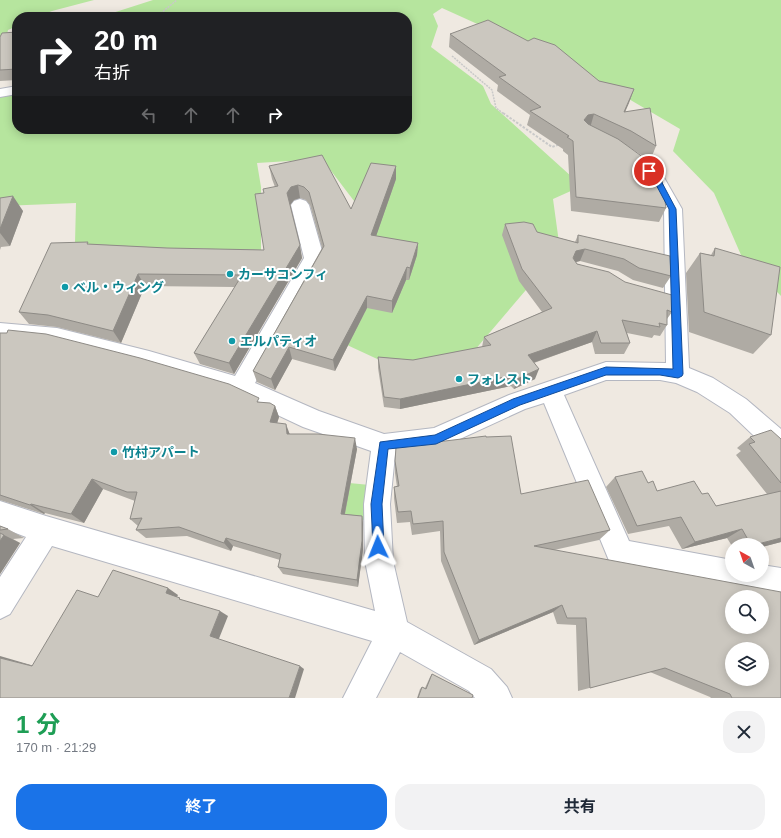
<!DOCTYPE html>
<html lang="ja">
<meta charset="utf-8">
<style>
:root{--surface:#fff;--page:#f2f2f3;--text:#1f2937;--muted:#747a83;--accent:#1a73e8}
body{margin:0;font-family:Arial,"Noto Sans JP",sans-serif;background:var(--page);color:var(--text);height:100vh;display:flex;flex-direction:column;font-size:15px;white-space:nowrap}
*{box-sizing:border-box;margin:0}
p{font-size:13px;color:var(--muted)}
.icon{flex:none;width:22px;height:22px;fill:none;stroke:currentColor;stroke-width:2;stroke-linecap:round;stroke-linejoin:round}
.map{position:relative;height:698px;overflow:hidden}
.drawer{display:flex;flex-direction:column;background:var(--surface);flex:1}
.drawer>*{flex:none}
.banner{position:absolute;left:12px;top:12px;width:400px;height:122px;border-radius:16px;box-shadow:0 2px 10px #0003;background:#202124;color:#fff;overflow:hidden}
.needle{width:26px;rotate:320deg}
.tools{position:absolute;left:725px;top:538px;display:grid;gap:8px}
.tools a{display:grid;place-items:center;width:44px;height:44px;border-radius:50%;background:var(--surface);box-shadow:0 2px 10px #0003;font-size:20px}
.pin{position:absolute;display:grid;place-items:center;width:34px;height:34px;color:#fff;margin:-17px;border:2px solid #fff;border-radius:50%;box-shadow:0 1px 4px #0007}
.me{position:absolute;width:44px;margin:-22px;rotate:358deg;stroke-linejoin:round;filter:drop-shadow(0 0 3px #0008)}
.turn{display:flex;align-items:center;gap:14px;height:84px;padding:0 16px;font-size:18px}
.turn .icon{width:52px;height:52px;stroke-width:2.5}
.turn b{display:block;font-size:28px;line-height:34px}
.lanes{display:flex;align-items:center;height:38px;padding:0 16px;background:#0003;justify-content:center;gap:20px;direction:ltr}
.lanes .off{opacity:.35}
.round{display:grid;place-items:center;flex:none;width:42px;height:42px;border-radius:16px;background:var(--page)}
.headline{display:flex;align-items:center;justify-content:space-between;height:68px;padding:0 16px}
h1{font-size:24px;font-weight:700;line-height:30px;color:#1e9e55}
.primary-button{display:flex;gap:8px;margin-top:auto;padding:8px 16px}
.primary-button a{flex:1;height:46px;border-radius:16px;background:var(--accent);color:#fff;font-size:16px;font-weight:700;line-height:46px;text-align:center}
.primary-button a+a{background:var(--page);color:var(--text)}
.map>svg:first-child{display:block}
.green{fill:#b6e59e}
.lines{fill:none;stroke-linecap:round;stroke-linejoin:round}
.minor-casing{stroke:#b4b7c1;stroke-width:2}
.path-far1{stroke:#c9c9c9;stroke-width:1.5;stroke-dasharray:2 1;stroke-linecap:butt}
.path{stroke:#c9c9c9;stroke-width:2;stroke-dasharray:2.5 1.5;stroke-linecap:butt}
.minor{fill:#fff;fill-rule:evenodd}
.wall{fill:#afaba4}
.shaded-wall{fill:#8e8b86}
.building{fill:#cbc7bf;stroke:#8e8b86;fill-rule:evenodd}
.route{fill:#1a73e8;stroke:#114b97}
.culture-dot{fill:#0f9aa8;stroke:#fff;stroke-width:1.5}
.labels{text-anchor:middle;stroke-width:4;stroke-linejoin:round;paint-order:stroke}
.culture-label{font-size:13px;font-weight:bold;fill:#0d838f;stroke:#fff;text-anchor:start}
</style>
<div class="map">
<svg width="781" height="698" viewBox="0 0 781 698">
<rect width="100%" height="100%" fill="#efe9e1"/>
<g class="green">
<path d="M0,0h94l-42,11 -15,6h-20v9l-9,4 -8,31z"/>
<path d="M153,0h628v296l-40,-41 -27,-62 -41,-42 7,-22 -99,-58 -139,-63 -9,6 5,12 -7,21 52,39 8,18 91,82 -29,13 7,51 -86,101 -86,13 -56,-26 32,-124 -42,-55 -65,4 4,24v68l-63,-7 -75,3 -48,-8 1,-40 -74,3 -2,2v-112l17,-3v36h390v-112h-307z"/>
<path d="M307,479l63,6 -5,35 -66,-6z"/>
</g>
<g class="lines">
<defs>
<g id="minor">
<path d="M17,86v8l-17,3v-8z"/>
<path d="M645,163l6,1 11,10 20,35 7,159 24,10 33,21 35,30v27l-9,-3 -42,-40 -33,-21 -21,-9 -16,-3h-54l-42,15 65,146 103,19v15h30v-10l19,3v30l-161,-31 -10,-4 -66,-160 -19,6 -89,41 -41,5 -5,49 3,57 14,61 84,47 16,18 5,11h-37l-6,-7 -69,-39 -24,46h-33l29,-57 -320,-95 -42,68 -10,5v-42l26,-40 -26,-10v-26l46,15 329,95 -10,-50 -1,-57 7,-53 -68,-24 -68,-32 -86,-26 -92,-23 -57,-7v-16l57,5 92,23 86,25 69,-118 -13,-53 3,-4 6,-2 6,2 3,4 15,53 -69,125 64,28 65,23 50,-6 75,-33 97,-33 60,1 -2,-154 -15,-28 -12,-13 2,-4z"/>
</g>
</defs>
<use href="#minor" class="minor-casing"/>
<g class="path-far1">
<path d="M156,17l21,-17"/>
<path d="M452,56l40,34 4,18 8,6"/>
</g>
<path class="path" d="M503,113l49,34 8,-3"/>
<use href="#minor" class="minor"/>
</g>
<g class="wall">
<path d="M17,32v48l-17,1v-44z"/>
<path d="M450,34l149,47 35,8 -9,22 31,35 -6,15 -24,-16 40,63 -7,14 -88,-11 -3,-56 -5,-4v-2l-36,-24 3,-10 -33,-24 1,-6 -49,-38z"/>
<path d="M269,166l82,43 45,-43v13l-20,57 42,7 -1,12 -8,25h-3l-14,33 -25,-5 -32,63 -43,-12 -17,31 -18,-8 -4,-11 69,-123 -12,-43 -4,-5 -6,-2 -6,2 -4,5 12,53 -68,116 -34,-10 -6,-11 41,-66 -90,-1 -24,57 -64,-16 -28,-3 -10,-12 71,-68 77,4 97,2v-57l11,-6 -3,-8z"/>
<path d="M0,198l23,13 -13,35 -9,1 -1,3z"/>
<path d="M505,224l70,18 3,-7 93,41 -8,12 -30,-8 -15,-9 -38,-10 -4,1 1,2 95,48 -5,7v6l-7,11 -6,-1 -2,3 -25,-5 3,10 -6,11h-29l-3,-12 -58,21 1,16 -21,10 -3,-3 -111,23 -16,-2 -6,-39v-11l35,3 69,-13 2,-10 58,-25 -23,-31 -17,-46z"/>
<path d="M715,248l56,87 -18,19 -64,-22 -3,-59 14,-20 11,2z"/>
<path d="M0,333l275,73 4,11 -2,6 13,11 67,15 -12,65 17,2 1,8v25l-5,38 -75,-13 -5,-7 2,-7 -47,-14 -2,5 -44,-15 -41,2 -10,-8 2,-4 -8,-7 5,-18 -32,-12 -19,34 -39,-10 -1,1 -44,-14z"/>
<path d="M486,437l35,57 89,36 -11,10 -45,10 227,148h-70l-1,-1 -60,-25 -72,19 -2,-66 -19,-1 -4,-12 -79,33 -33,-84 -1,-30 -28,4 -2,-13 -13,1 -3,-25v-11h3l-2,-14v-12z"/>
<path d="M750,437l31,2v103l-19,5v-2h-30v1l-5,-8 -45,11 -13,-23 -41,8 -22,-47 9,-10 33,6 9,8 45,3 14,12 51,-12 -31,-39 5,-4 -4,-3z"/>
<path d="M0,526l8,3 16,9 -11,1 7,4 -20,31z"/>
<path d="M432,674l40,24h-55l3,-9 2,-2 3,1 5,-11z"/>
</g>
<g class="shaded-wall">
<path d="M634,89l-5,14 -10,23 5,-14z"/>
<path d="M594,114l-4,14 -6,-8 4,-5z"/>
<path d="M396,166v13l-24,69 -1,-13z"/>
<path d="M298,185l2,13 -6,2 -4,5 -3,-12 4,-6z"/>
<path d="M13,196l10,15 -13,35 -10,-13v-4z"/>
<path d="M418,243l-1,12 -8,25 1,-12z"/>
<path d="M300,245l2,13 -68,116 -5,-11z"/>
<path d="M585,249l-5,12 -8,2 -3,7 7,-19z"/>
<path d="M407,267l-1,13 -14,33v-12z"/>
<path d="M138,274l7,12 -24,57 -8,-12z"/>
<path d="M367,296v12l-32,63 -2,-11z"/>
<path d="M597,331l-5,11 -68,24 4,-11z"/>
<path d="M289,347l3,12 -17,31 -4,-11z"/>
<path d="M539,369l-4,10 -21,10 3,-10z"/>
<path d="M514,375l-3,11 -111,23v-10z"/>
<path d="M275,406l4,11 -5,16 -4,-11z"/>
<path d="M286,424l4,11 -3,-1z"/>
<path d="M355,438l2,11 -14,74 -2,-9z"/>
<path d="M92,479l11,10 -19,34 -13,-9z"/>
<path d="M31,504l14,9 -1,1 -14,-9z"/>
<path d="M362,516l1,8v25l-5,38 -1,-7z"/>
<path d="M742,529l-15,9 -45,11 13,-7z"/>
<path d="M4,535l16,8 -20,31v-33z"/>
<path d="M226,538l7,8 -2,5 -7,-8z"/>
<path d="M781,538v4l-19,5v-2h-8z"/>
<path d="M168,588l10,7 -2,4 -10,-6z"/>
<path d="M562,605l-9,7 -79,33 5,-5z"/>
<path d="M220,611l8,5 -10,25 -8,-5z"/>
<path d="M0,656l48,14 -48,-12z"/>
<path d="M300,666l4,3 -9,29h-6z"/>
</g>
<g class="building">
<path d="M488,20l40,21 6,-3 21,7 44,36 35,8 -10,23 26,-4 6,38 -25,-15 -37,-17 -6,1 -4,5 4,4 30,15 22,16 14,13 8,12 4,28 -90,-11 -3,-56 -6,-4 2,-1 -39,-25 11,-4 -42,-30 7,-2 -56,-41z"/>
<path d="M17,32v37l-17,1v-33l2,-4z"/>
<path d="M322,155l29,54 20,-46 25,3 -25,69 47,8 -8,25 -3,-1 -15,34 -25,-5 -34,64 -44,-13 -18,32 -18,-8 71,-125 -15,-54 -5,-5 -6,-2 -7,2 -4,6 13,52 -71,118 -35,-10 48,-78 -104,-1 -25,57 -65,-16 -29,-3 32,-69 37,-1 -1,2 80,4 97,2 -9,-56 9,-1 -1,-4 15,-3 -9,-20z"/>
<path d="M13,196l-13,33v-31z"/>
<path d="M524,222l9,2 4,8 41,11v-8l92,21 1,20 -32,-8 -15,-9 -39,-10 -9,2 -3,7 4,6 32,8 16,10 47,13v17l-5,-2v15l-8,-2 1,4 -38,-7 8,23h-29l-4,-12 -69,24 11,14 -22,10 -3,-4 -114,24 -16,-2 -6,-40 35,3 78,-15 -7,-8 68,-29 -30,-39 -17,-45z"/>
<path d="M715,248l65,19 -9,68 -67,-23 -4,-59 14,3z"/>
<path d="M8,330l38,4 94,24 89,26 30,14 -2,4 13,1 5,3 -5,16 16,2 1,10h31l37,4 -14,76 21,2v25l-5,39 -79,-13 3,-13 -55,-16 -2,5 -45,-16 -43,3 6,-12 -12,1 7,-27h-10l-35,-13 -21,35 -40,-10 -1,1 -30,-10v-162h7z"/>
<path d="M771,430l10,9v44l-32,-39 6,-2 -5,-5z"/>
<path d="M486,436v1l25,-1 10,58 67,-14 22,50 -76,16 247,46v106h-49l-2,-4 -65,-26 -75,20 -4,-70h-19l-5,-13 -83,35 -35,-88 -1,-31 -30,3 -2,-13 -13,1 -4,-25 5,-1 -4,-25 1,-14zM732,597h30v30h-30zM732,649h30v30h-30z"/>
<path d="M642,471l6,12 5,-2 4,10 37,-10 8,13 6,-1 8,13 65,-15v47l-27,7h-3l-9,-16 -47,13 -14,-25 -44,9 -22,-49z"/>
<path d="M0,526l8,3 -8,1z"/>
<path d="M0,533l4,2 -4,6z"/>
<path d="M113,570l55,18 -2,5 14,5 -1,1 41,12 -10,25 90,30 -11,32h-289v-40l32,8 45,-76 21,7z"/>
<path d="M432,674l41,21 -1,3h-54l4,-11 4,2z"/>
</g>
<path class="route" d="M649,169l10,8 17,32 7,165 -1,2 -4,2 -18,-3h-54l-86,30 -84,39 -48,5 -6,55 2,43 -2,4 -4,2 -4,-2 -1,-4 -2,-43 9,-62 55,-7 78,-36 93,-32 67,2 -4,-160 -16,-30 -8,-8z"/>
<g class="culture-dot">
<circle cx="230" cy="274" r="4"/>
<circle cx="65" cy="287" r="4"/>
<circle cx="232" cy="341" r="4"/>
<circle cx="459" cy="379" r="4"/>
<circle cx="114" cy="452" r="4"/>
</g>
<g class="labels">
<g class="culture-label">
<text x="238" y="279">カーサコンフィ</text>
<text x="73" y="292">ベル・ウィング</text>
<text x="240" y="346">エルパティオ</text>
<text x="467" y="384">フォレスト</text>
<text x="122" y="457">竹村アパート</text>
</g>
</g>
</svg>
<div class="tools">
<a><svg class="needle" viewBox="-14 -14 28 28"><path d="M0-13l5 13h-10z" fill="#e53935"/><path d="M0 13l5-13h-10z" fill="#747a83"/></svg></a>
<a><svg class="icon" aria-label="search" viewBox="0 0 24 24"><circle cx="10" cy="10" r="6"/><path d="M15 15l6 6"/></svg></a>
<a><svg class="icon" aria-label="layers" viewBox="0 0 24 24"><path d="M12 4l9 5-9 5-9-5zM3 14l9 5 9-5"/></svg></a>
</div>
<div class="pin" style="left:649px;top:171px;background:#d93025"><svg class="icon" aria-label="arrive" viewBox="0 0 24 24"><path d="M6 21V4h12l-3 4 3 4H6"/></svg></div>
<svg class="me" style="left:378px;top:547px" viewBox="-20 -20 40 40"><path d="M0-17L14 15 0 8-14 15z" fill="#1a73e8" stroke="#fff" stroke-width="4"/></svg>
<div class="banner">
<div class="turn"><svg class="icon" aria-label="right" viewBox="0 0 24 24"><path d="M7 20v-9h11M14 6l5 5-5 5"/></svg><div><b>20 m</b>右折</div></div>
<div class="lanes"><svg class="icon off" aria-label="left" viewBox="0 0 24 24"><path d="M17 20v-9H6M10 6l-5 5 5 5"/></svg><svg class="icon off" aria-label="ahead" viewBox="0 0 24 24"><path d="M12 20V5M6 11l6-6 6 6"/></svg><svg class="icon off" aria-label="ahead" viewBox="0 0 24 24"><path d="M12 20V5M6 11l6-6 6 6"/></svg><svg class="icon" aria-label="right" viewBox="0 0 24 24"><path d="M7 20v-9h11M14 6l5 5-5 5"/></svg></div>
</div>
</div>
<section class="drawer">
<div class="headline"><div><h1>1 分</h1><p>170 m · 21:29</p></div><a class="round"><svg class="icon" aria-label="close" viewBox="0 0 24 24"><path d="M6 6l12 12M18 6L6 18"/></svg></a></div>
<div class="primary-button"><a>終了</a><a>共有</a></div>
</section>
